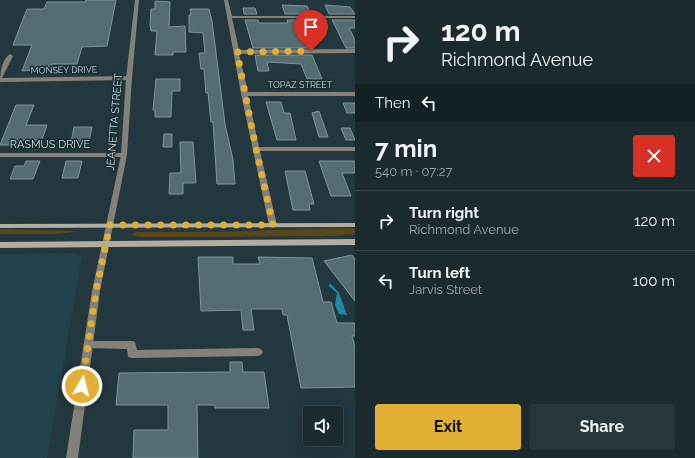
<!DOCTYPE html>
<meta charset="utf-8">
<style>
:root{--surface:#1a2a2e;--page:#27363a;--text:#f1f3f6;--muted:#9fa7aa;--line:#38464a;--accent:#e1af34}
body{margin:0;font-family:Raleway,sans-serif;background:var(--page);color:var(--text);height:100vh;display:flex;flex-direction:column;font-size:15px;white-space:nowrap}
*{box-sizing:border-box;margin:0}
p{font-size:13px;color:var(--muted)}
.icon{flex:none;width:22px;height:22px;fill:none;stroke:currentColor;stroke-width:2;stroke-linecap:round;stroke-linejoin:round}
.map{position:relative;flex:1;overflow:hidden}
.drawer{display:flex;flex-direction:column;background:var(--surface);width:340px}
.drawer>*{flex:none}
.banner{background:#1a2a2e;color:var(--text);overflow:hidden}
.tools{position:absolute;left:303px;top:406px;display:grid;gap:8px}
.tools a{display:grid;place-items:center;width:40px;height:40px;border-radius:4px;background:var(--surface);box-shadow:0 4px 16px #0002,0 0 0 1px var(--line);font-size:20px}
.pin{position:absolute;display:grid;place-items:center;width:34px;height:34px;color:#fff;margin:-41px -17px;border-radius:50% 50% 50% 0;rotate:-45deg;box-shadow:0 0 4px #0007}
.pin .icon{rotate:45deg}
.me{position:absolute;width:44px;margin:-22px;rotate:8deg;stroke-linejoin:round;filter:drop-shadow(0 0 3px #0008)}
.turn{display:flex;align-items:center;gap:14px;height:84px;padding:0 20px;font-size:18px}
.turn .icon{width:52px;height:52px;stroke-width:2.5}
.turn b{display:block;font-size:28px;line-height:34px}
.then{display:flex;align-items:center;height:38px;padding:0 20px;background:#0003;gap:8px;font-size:15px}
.round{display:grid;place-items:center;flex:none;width:42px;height:42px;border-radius:4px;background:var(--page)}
.head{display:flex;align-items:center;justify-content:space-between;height:68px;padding:0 20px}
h1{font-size:24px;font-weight:700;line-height:30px}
.cta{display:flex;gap:8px;margin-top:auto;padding:8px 20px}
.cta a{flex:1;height:46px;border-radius:4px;background:var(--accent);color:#111;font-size:16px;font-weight:700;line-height:46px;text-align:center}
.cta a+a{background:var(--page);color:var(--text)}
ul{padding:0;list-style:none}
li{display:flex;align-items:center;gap:12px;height:60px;padding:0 20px;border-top:1px solid var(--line)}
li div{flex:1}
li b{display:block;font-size:15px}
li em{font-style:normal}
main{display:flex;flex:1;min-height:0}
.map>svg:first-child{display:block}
.built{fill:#23424b}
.green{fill:#594619}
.water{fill:#1f89a3}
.building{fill:#556c73;stroke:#7d959c}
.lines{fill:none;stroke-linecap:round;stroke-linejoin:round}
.minor{fill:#858179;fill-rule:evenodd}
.tertiary{fill:#858179;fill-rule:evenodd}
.secondary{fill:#b3ada0;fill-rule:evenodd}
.route{stroke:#e1af34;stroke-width:7;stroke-dasharray:0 12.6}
.labels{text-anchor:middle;stroke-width:3;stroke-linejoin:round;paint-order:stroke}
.far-street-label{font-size:9px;fill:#cfdce0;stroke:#182d34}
.street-label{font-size:11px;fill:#cfdce0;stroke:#182d34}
</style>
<main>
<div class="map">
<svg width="355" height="458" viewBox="0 0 355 458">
<rect width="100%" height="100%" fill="#22383e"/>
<path class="built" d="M75,253l7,3 -35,202h-47v-204z"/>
<g class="green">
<path d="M348,228l7,1v5l-19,2 -196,1 -9,-2 4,-3h77z"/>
<path d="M0,229l79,2 -21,3h-58z"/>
</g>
<path class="water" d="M330,283l9,10 8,22 -8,-1 -4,-9 2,-12 -8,-7z"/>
<g class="building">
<path d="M86,0h30l-9,46 -25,1 -5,17h-25l-1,3h-15l-1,3 -13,1 10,-26h-19l14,-36h17l3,-7h38z"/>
<path d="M155,1l15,1 -1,25 16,-1 1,26h-13v3h-18l2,-24h-6l-1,-6 1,-16h4z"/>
<path d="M282,5l25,1 4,8h-26z"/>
<path d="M325,5l25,2 5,7h-26z"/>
<path d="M243,8h12l2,6h-13z"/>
<path d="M190,9h19l3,12 13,103 8,36 2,24h-18l-4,-62h-2l-3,-29h-2l-2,-24h-3l-2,-16h6l-2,-20 -14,-1v-17h2z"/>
<path d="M245,20h13l1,3h29l-1,-3h26l3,7h-15l8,21h-56z"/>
<path d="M332,20h23v8h-6l6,12v8h-9z"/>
<path d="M255,55h57l10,24h-15l-6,-15 -34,-2 2,9h-11z"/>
<path d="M156,79h24v12h-8l-1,26h-16v-7h-2z"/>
<path d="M266,102h15l3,11h6l6,27h-19z"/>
<path d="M343,103h12v10h-8z"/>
<path d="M16,105h18l-8,20h21l-5,15h-21l-1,5h-20z"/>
<path d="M319,111l9,26h-9l-7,-24z"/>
<path d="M74,127h18l-3,15h-18z"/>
<path d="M341,128h9l5,12h-9z"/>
<path d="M164,134h8v13h-9z"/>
<path d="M180,142h13l3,41h-13v11h-14l1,-21h11z"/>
<path d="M26,161h14l-7,18h-23l5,-13h9z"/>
<path d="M66,161h16l-4,17h-16z"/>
<path d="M319,161h36v12h-13l9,23h-20z"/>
<path d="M285,171h20l9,33h-5l1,6h-17z"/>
<path d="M352,255l3,4v42l-31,-40z"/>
<path d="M198,257h35v7h27l-2,-7 54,1 11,44h8l6,21h18v13h-3l3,11v40l-54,1 -14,-73h-4l-1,-6h-31l3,21h-11l-2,-20 -40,1z"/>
<path d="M230,362h12l1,10h21l5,36h-54v-3h-18l1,53h-65l1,-28h34v-25h-52l3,-32 111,-1z"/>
</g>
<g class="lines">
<g class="minor">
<path d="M224,0h4l4,16h123v2h-123l7,32 116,-1v4l-116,1 9,38h107v4h-107l11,51h96v4h-95l17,74 -4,2 -4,-2 -28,-131z"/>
<path d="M10,54l3,2 -11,22 127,-2 3,2 -3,2 -129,2c0,-9 2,-23 10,-28z"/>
<path d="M0,153h124l3,2 -3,2h-124z"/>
<path d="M88,341h44l3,1 2,8 121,-2 3,1 2,3 -2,3 -3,1 -126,2 -4,-1 -1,-8 -42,-1 -2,-3 2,-3z"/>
</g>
<path class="tertiary" d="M135,0h4l-7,78 -5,77 -27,136 -22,167h-12l26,-167 29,-136 5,-77z"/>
<g class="secondary">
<path d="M355,223v4l-355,1v-4z"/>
<path d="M355,239v6l-355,3v-6z"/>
</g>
</g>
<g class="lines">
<path class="route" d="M82,386l14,-95 14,-66h163l-17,-76 -19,-97 74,-1"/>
</g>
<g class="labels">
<g class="far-street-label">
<text transform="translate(64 70) rotate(-1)" y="3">MONSEY DRIVE</text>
<text x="300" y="88">TOPAZ STREET</text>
</g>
<g class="street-label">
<text transform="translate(114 122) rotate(-85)" y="4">JEANETTA STREET</text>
<text x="50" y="148">RASMUS DRIVE</text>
</g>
</g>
</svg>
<div class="tools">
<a><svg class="icon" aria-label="sound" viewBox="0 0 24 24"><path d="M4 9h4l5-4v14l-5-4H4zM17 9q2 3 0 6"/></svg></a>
</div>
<div class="pin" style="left:311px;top:51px;background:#d93025"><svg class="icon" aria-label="arrive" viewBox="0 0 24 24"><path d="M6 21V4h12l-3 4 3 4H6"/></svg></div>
<svg class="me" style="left:82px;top:386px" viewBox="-20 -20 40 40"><circle r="17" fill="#e1af34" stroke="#fff" stroke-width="3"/><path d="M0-11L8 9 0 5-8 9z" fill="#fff"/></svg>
</div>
<section class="drawer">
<div class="banner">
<div class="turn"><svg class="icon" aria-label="right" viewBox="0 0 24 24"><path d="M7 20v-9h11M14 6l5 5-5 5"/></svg><div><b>120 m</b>Richmond Avenue</div></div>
<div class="then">Then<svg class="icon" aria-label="left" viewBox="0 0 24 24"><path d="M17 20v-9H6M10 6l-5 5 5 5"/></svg></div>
</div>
<div class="head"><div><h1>7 min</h1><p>540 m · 07:27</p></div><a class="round" style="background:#d93025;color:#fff"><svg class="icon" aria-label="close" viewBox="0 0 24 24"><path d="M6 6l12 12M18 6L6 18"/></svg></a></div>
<ul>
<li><svg class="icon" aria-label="right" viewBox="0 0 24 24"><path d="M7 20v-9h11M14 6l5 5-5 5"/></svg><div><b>Turn right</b><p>Richmond Avenue</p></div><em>120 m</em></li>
<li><svg class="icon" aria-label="left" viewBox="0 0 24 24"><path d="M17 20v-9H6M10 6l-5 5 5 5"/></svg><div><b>Turn left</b><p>Jarvis Street</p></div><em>100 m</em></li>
</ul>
<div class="cta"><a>Exit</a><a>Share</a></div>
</section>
</main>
